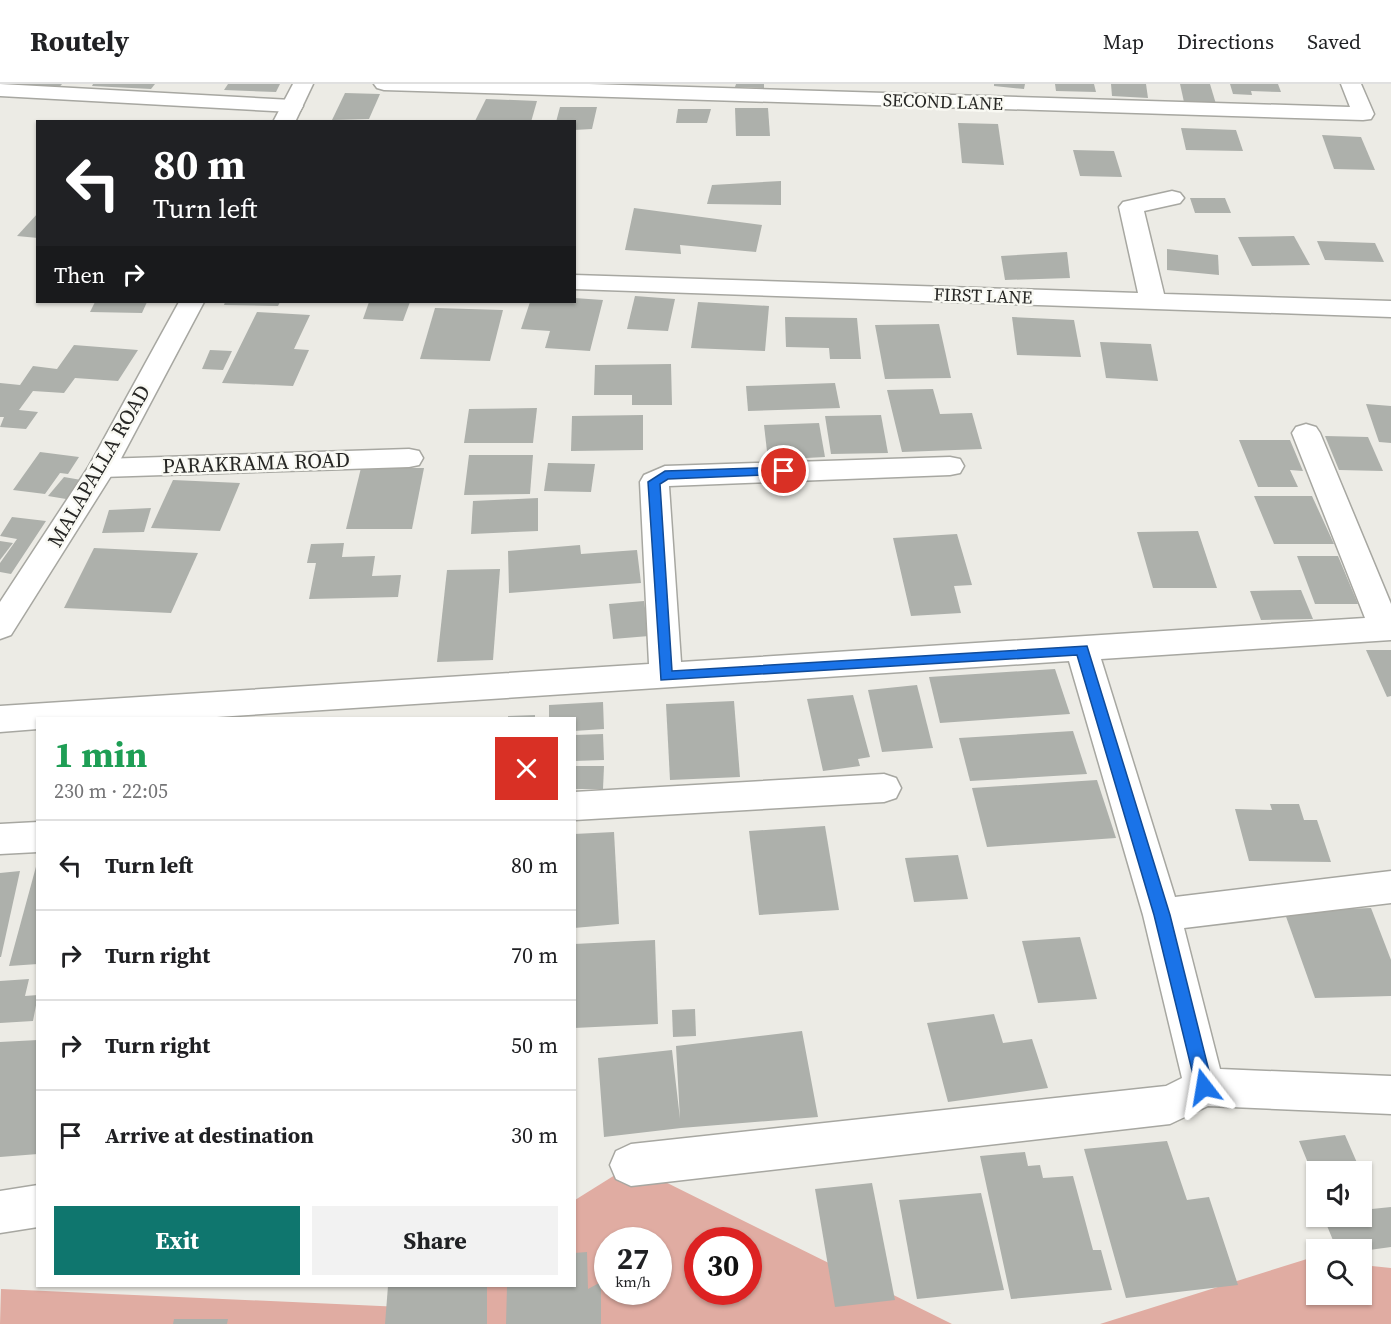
<!DOCTYPE html>
<meta charset="utf-8">
<style>
:root{--surface:#fff;--page:#f2f2f2;--text:#202124;--muted:#757577;--line:#e0e0e0;--accent:#0f766e}
body{margin:0;font-family:"Source Serif 4",serif;background:var(--page);color:var(--text);height:100vh;display:flex;flex-direction:column;font-size:22px;white-space:nowrap}
*{box-sizing:border-box;margin:0}
p{font-size:20px;color:var(--muted)}
.icon{flex:none;width:33px;height:33px;fill:none;stroke:currentColor;stroke-width:2;stroke-linecap:round;stroke-linejoin:round}
.map{position:relative;flex:1;overflow:hidden}
.details{position:absolute;left:36px;top:633px;width:540px;height:570px;display:flex;flex-direction:column;background:var(--surface);border-radius:0px;box-shadow:0 2px 4px #0004}
.details>*{flex:none}
.banner{position:absolute;left:36px;top:36px;width:540px;height:183px;border-radius:0px;box-shadow:0 2px 4px #0004;background:#202124;color:#fff;overflow:hidden}
.tools{position:absolute;left:1306px;top:1077px;display:grid;gap:12px}
.tools a{display:grid;place-items:center;width:66px;height:66px;border-radius:0px;background:var(--surface);box-shadow:0 2px 4px #0004;font-size:30px}
.speed{position:absolute;left:594px;top:1143px;display:flex;gap:12px;font-size:30px;font-weight:700;text-align:center}
.speed>*{display:grid;place-content:center;width:78px;height:78px;border-radius:50%;background:var(--surface);box-shadow:0 2px 4px #0004;line-height:1}
.speed small{font-size:15px;font-weight:400}
.speed .limit{border:9px solid #d22;background:#fff;color:#111}
.pin{position:absolute;display:grid;place-items:center;width:51px;height:51px;color:#fff;margin:-26px;border:3px solid #fff;border-radius:50%;box-shadow:0 2px 6px #0007}
.me{position:absolute;width:66px;margin:-33px;rotate:346deg;stroke-linejoin:round;filter:drop-shadow(0 0 4px #0008)}
.turn{display:flex;align-items:center;gap:21px;height:126px;padding:0 18px;font-size:27px}
.turn .icon{width:78px;height:78px;stroke-width:2.5}
.turn b{display:block;font-size:42px;line-height:51px}
.then{display:flex;align-items:center;height:57px;padding:0 18px;background:#0003;gap:12px;font-size:22px}
.round{display:grid;place-items:center;flex:none;width:63px;height:63px;border-radius:0px;background:var(--page)}
.summary{display:flex;align-items:center;justify-content:space-between;height:102px;padding:0 18px}
h1{font-size:36px;font-weight:700;line-height:45px;color:#1e9e55}
.action{display:flex;gap:12px;margin-top:auto;padding:12px 18px}
.action a{flex:1;height:69px;border-radius:0px;background:var(--accent);color:#fff;font-size:24px;font-weight:700;line-height:69px;text-align:center}
.action a+a{background:var(--page);color:var(--text)}
ul{padding:0;list-style:none}
li{display:flex;align-items:center;gap:18px;height:90px;padding:0 18px;border-top:2px solid var(--line)}
li div{flex:1}
li b{display:block;font-size:22px}
li em{font-style:normal}
header{display:flex;align-items:center;gap:36px;box-sizing:border-box;height:84px;padding:0 30px;background:var(--surface);border-bottom:2px solid var(--line)}
header strong{font-size:28px}
nav{display:flex;gap:33px;margin-inline-start:auto;font-size:21px}
.map>svg:first-child{display:block}
.green{fill:#e0aca2;fill-rule:evenodd}
.building{fill:#adb0ab}
.lines{fill:none;stroke-linecap:round;stroke-linejoin:round}
.street-casing{stroke:#a7a7a1;stroke-width:3}
.secondary-casing{stroke:#a7a7a1;stroke-width:3}
.street{fill:#fff;fill-rule:evenodd}
.secondary{fill:#fff;fill-rule:evenodd}
.route{fill:#1a73e8;stroke:#114b97;stroke-width:1.5}
.labels{text-anchor:middle;stroke-width:5;stroke-linejoin:round;paint-order:stroke}
.far-street-label{font-size:18px;fill:#272725;stroke:#f9f9f3}
.street-label{font-size:21px;fill:#272725;stroke:#f9f9f3}
</style>
<header>
<strong>Routely</strong>
<nav><a>Map</a><a>Directions</a><a>Saved</a></nav>
</header>
<div class="map">
<svg width="1391" height="1240" viewBox="0 0 1391 1240">
<rect width="100%" height="100%" fill="#ecebe5"/>
<g class="green">
<path d="M631,1081l321,159h-952l1,-35 401,18 36,-21h136l1,-86zM608,1156h50v52h-50zM698,1156h50v52h-50z"/>
<path d="M1307,1175l10,1v34h45v-29l29,3v56h-291z"/>
</g>
<g class="building">
<path d="M6,0h56l-5,6z"/>
<path d="M93,0h62l-4,5 -59,-3z"/>
<path d="M228,0h52l-4,8 -52,-2z"/>
<path d="M736,0h28v4l-29,-1z"/>
<path d="M994,0h31l-1,5 -30,-3z"/>
<path d="M1055,0h39l2,8 -40,-1z"/>
<path d="M1111,0h35l2,14 -36,-2z"/>
<path d="M1180,0h30l6,20 -32,-2z"/>
<path d="M1230,0h48l3,8 -30,-1 1,4 -19,-1z"/>
<path d="M345,9l35,1 -11,25 -37,1z"/>
<path d="M486,15l51,2 -6,21 -56,-1z"/>
<path d="M560,23h37l-5,22 -18,1v-8h-18z"/>
<path d="M735,24h33l2,28h-34z"/>
<path d="M678,25h33l-4,14h-31z"/>
<path d="M958,39l40,1 6,41 -42,-2z"/>
<path d="M1181,44l55,2 7,21 -57,-1z"/>
<path d="M1322,51l39,2 14,33 -41,-1z"/>
<path d="M1073,66l41,1 8,26 -42,-1z"/>
<path d="M781,97v24l-74,-1 5,-19z"/>
<path d="M1190,114h35l6,15h-36z"/>
<path d="M634,124l128,17 -6,27 -76,-7 1,9 -56,-4z"/>
<path d="M38,129v25l-21,-2z"/>
<path d="M1294,152l16,29 -58,1 -14,-29z"/>
<path d="M1317,157l58,2 9,19 -59,-2z"/>
<path d="M1167,165l51,6 1,20 -52,-5z"/>
<path d="M1067,168l3,26 -65,2 -4,-24z"/>
<path d="M635,212l40,3 -7,32 -41,-2z"/>
<path d="M574,214l29,2 -13,51 -45,-3 5,-17 -29,-2 9,-27h44z"/>
<path d="M95,218h52l-5,11 -52,-1z"/>
<path d="M225,218h55l-2,4 -54,-1z"/>
<path d="M369,218h41l-7,19 -40,-2z"/>
<path d="M698,218l71,4 -4,45 -74,-3z"/>
<path d="M435,224l68,2 -13,51 -70,-2z"/>
<path d="M257,228l53,3 -16,34 15,1 -16,36 -71,-3z"/>
<path d="M785,233l72,1 4,41h-31l-1,-11 -43,-1z"/>
<path d="M1012,233l62,3 7,37 -64,-2z"/>
<path d="M939,240l12,54 -66,1 -10,-54z"/>
<path d="M1100,258l51,2 7,37 -52,-3z"/>
<path d="M74,261l64,5 -20,31 -43,-3 -11,15 -31,-2 -14,19 19,2 -12,17 -26,-2 4,-10h-4v-34l20,2 13,-19 24,3z"/>
<path d="M210,266l22,1 -9,19 -21,-1z"/>
<path d="M671,280l1,41h-40v-10h-38l1,-30z"/>
<path d="M835,299l5,25 -92,3 -2,-25z"/>
<path d="M933,305l7,25 32,-1 10,36 -80,3 -15,-62z"/>
<path d="M1366,320l25,2v37l-12,-1z"/>
<path d="M537,324l-4,35h-69l5,-34z"/>
<path d="M643,331v35l-72,1 1,-35z"/>
<path d="M881,331l7,38 -57,1 -6,-38z"/>
<path d="M819,339l6,34 -57,3 -4,-35z"/>
<path d="M1325,352l43,1 15,34 -44,-1z"/>
<path d="M1239,356h51l13,31 -13,-1 8,17h-40z"/>
<path d="M40,368l39,5 -11,17 -8,-1 -15,21 -32,-4z"/>
<path d="M469,371h64l-3,39 -66,1z"/>
<path d="M548,379l47,1 -4,28 -47,-1z"/>
<path d="M361,384h63l-12,61h-66z"/>
<path d="M64,393l23,4 -15,19 -24,-4z"/>
<path d="M173,396l67,3 -20,48 -69,-3z"/>
<path d="M1254,412h58l22,48h-60z"/>
<path d="M538,414v33l-67,3 2,-33z"/>
<path d="M151,424l-7,24 -42,1 7,-23z"/>
<path d="M12,433l34,4 -35,53 -11,-2v-9l17,-24 -17,-3z"/>
<path d="M1198,447l19,57h-64l-16,-56z"/>
<path d="M957,450l15,51 -18,1 7,27 -50,3 -18,-78z"/>
<path d="M0,457l13,2 -13,17z"/>
<path d="M344,459l-2,14 33,-1 -3,20 29,-1 -3,22 -89,2 7,-36h-9l4,-19z"/>
<path d="M580,461l1,9 56,-4 4,33 -132,10 -1,-42z"/>
<path d="M94,464l104,5 -27,60 -107,-5z"/>
<path d="M1297,472h41l20,48h-43z"/>
<path d="M500,485l-7,91 -56,2 10,-92z"/>
<path d="M1301,506l12,29 -52,1 -11,-29z"/>
<path d="M644,517l5,35 -36,3 -4,-35z"/>
<path d="M1366,566h25v46l-4,1z"/>
<path d="M1055,585l15,45 -130,9 -11,-46z"/>
<path d="M917,601l16,63 -51,4 -14,-62z"/>
<path d="M853,611l17,62 -12,2 2,7 -37,5 -16,-72z"/>
<path d="M734,617l6,76 -70,3 -4,-76z"/>
<path d="M603,618l1,27 -30,2v-13h-25v-13z"/>
<path d="M535,631v3h-27v-2z"/>
<path d="M1073,647l14,43 -117,7 -11,-43z"/>
<path d="M603,650l1,26 -30,1v-26z"/>
<path d="M574,682h30l-1,23h-29z"/>
<path d="M1097,696l19,58 -129,9 -15,-59z"/>
<path d="M1270,720h29l5,16h13l14,42 -82,-1 -14,-52 37,1z"/>
<path d="M825,742l14,84 -80,5 -10,-84z"/>
<path d="M614,748l5,92 -45,4v-94z"/>
<path d="M958,771l10,44 -54,3 -9,-44z"/>
<path d="M37,779l1,101 -29,2z"/>
<path d="M20,787l-19,86h-1v-84z"/>
<path d="M1371,824l20,52v36l-76,2 -31,-87z"/>
<path d="M1080,853l17,62 -59,4 -16,-62z"/>
<path d="M655,856l3,84 -84,4v-84z"/>
<path d="M29,895l-4,17 13,-1 -5,26 -33,2v-42z"/>
<path d="M695,925l1,27 -23,1 -1,-27z"/>
<path d="M994,930l9,29 29,-4 16,49 -100,14 -21,-79z"/>
<path d="M802,947l16,86 -137,11 -77,9 -6,-79 74,-8 8,69 -4,-73z"/>
<path d="M38,956v114l-38,3v-115z"/>
<path d="M1345,1051l16,37h-44v13l-18,-44z"/>
<path d="M1167,1057l20,59 22,-3 29,88 -112,13 -42,-149z"/>
<path d="M1025,1068l3,14 12,-1 3,13 30,-2 20,74h8l11,40 -101,9 -31,-143z"/>
<path d="M1362,1091l8,18 -8,1z"/>
<path d="M872,1099l23,117 -60,7 -20,-118z"/>
<path d="M981,1109l23,97 -87,9 -18,-99z"/>
<path d="M1391,1123v40l-29,4 -25,-1 -14,-34h39v-6z"/>
<path d="M587,1168l1,37 13,-7v42h-95l1,-38h67v-33z"/>
<path d="M388,1202h99v38h-102z"/>
<path d="M174,1235h54l-1,5h-54z"/>
</g>
<g class="lines">
<defs>
<g id="street">
<path d="M0,0l292,16 8,1 3,5 -3,5 -8,1 -292,-16z"/>
<path d="M374,0h215l761,23 -9,-23h20l13,30 -3,5 -8,1 -979,-30 -7,-2z"/>
<path d="M1172,107l8,2 4,5 -4,5 -36,8 20,83 227,7v16l-817,-28v-14l564,18 -19,-86 4,-5z"/>
<path d="M1306,340l10,3 4,6 71,171v36l-290,19 74,238 216,-26v32l-207,25 36,141 171,7v38l-183,-8 -38,18 -539,62 -15,-7 -6,-14 6,-14 15,-7 535,-58 16,-8 -39,-163 -74,-254 -868,57h-163v11l-38,3v-26l649,-42 -9,-182 4,-7 21,-9 285,-9 10,2 4,7 -4,7 -10,2 -281,11 12,176 684,-44 -73,-185 4,-6z"/>
<path d="M409,365l10,2 4,7 -4,7 -10,2 -307,10 -10,-2 -4,-7 4,-7 10,-2z"/>
<path d="M884,690l12,4 5,10 -5,10 -12,4 -310,18v-28z"/>
<path d="M38,738v30l-38,2v-30z"/>
<path d="M38,1101v42l-38,6v-42z"/>
</g>
<g id="secondary">
<path d="M293,0h20l-18,38h-22z"/>
<path d="M179,218h25l-88,166 -105,167 -11,4v-37l89,-136z"/>
</g>
</defs>
<use href="#street" class="street-casing"/>
<use href="#secondary" class="secondary-casing"/>
<use href="#street" class="street"/>
<use href="#secondary" class="secondary"/>
</g>
<path class="route" d="M784,383l4,2v5l-120,5 -8,5 12,187 415,-25 83,269 43,172 -3,5 -6,3 -6,-3 -2,-5 -42,-172 -77,-260 -416,25 -13,-198 17,-11z"/>
<g class="labels">
<g class="far-street-label">
<text transform="translate(943 18) rotate(2)" y="6">SECOND LANE</text>
<text transform="translate(983 212) rotate(2)" y="6">FIRST LANE</text>
</g>
<g class="street-label">
<text transform="translate(256 379) rotate(-2)" y="7">PARAKRAMA ROAD</text>
<text transform="translate(99 382) rotate(-60)" y="7">MALAPALLA ROAD</text>
</g>
</g>
</svg>
<div class="tools">
<a><svg class="icon" aria-label="sound" viewBox="0 0 24 24"><path d="M4 9h4l5-4v14l-5-4H4zM17 9q2 3 0 6"/></svg></a>
<a><svg class="icon" aria-label="search" viewBox="0 0 24 24"><circle cx="10" cy="10" r="6"/><path d="M15 15l6 6"/></svg></a>
</div>
<div class="speed"><div>27<small>km/h</small></div><div class="limit">30</div></div>
<div class="pin" style="left:784px;top:387px;background:#d93025"><svg class="icon" aria-label="arrive" viewBox="0 0 24 24"><path d="M6 21V4h12l-3 4 3 4H6"/></svg></div>
<svg class="me" style="left:1204px;top:1003px" viewBox="-20 -20 40 40"><path d="M0-17L14 15 0 8-14 15z" fill="#1a73e8" stroke="#fff" stroke-width="4"/></svg>
<div class="banner">
<div class="turn"><svg class="icon" aria-label="left" viewBox="0 0 24 24"><path d="M17 20v-9H6M10 6l-5 5 5 5"/></svg><div><b>80 m</b>Turn left</div></div>
<div class="then">Then<svg class="icon" aria-label="right" viewBox="0 0 24 24"><path d="M7 20v-9h11M14 6l5 5-5 5"/></svg></div>
</div>
<section class="details">
<div class="summary"><div><h1>1 min</h1><p>230 m · 22:05</p></div><a class="round" style="background:#d93025;color:#fff"><svg class="icon" aria-label="close" viewBox="0 0 24 24"><path d="M6 6l12 12M18 6L6 18"/></svg></a></div>
<ul>
<li><svg class="icon" aria-label="left" viewBox="0 0 24 24"><path d="M17 20v-9H6M10 6l-5 5 5 5"/></svg><div><b>Turn left</b></div><em>80 m</em></li>
<li><svg class="icon" aria-label="right" viewBox="0 0 24 24"><path d="M7 20v-9h11M14 6l5 5-5 5"/></svg><div><b>Turn right</b></div><em>70 m</em></li>
<li><svg class="icon" aria-label="right" viewBox="0 0 24 24"><path d="M7 20v-9h11M14 6l5 5-5 5"/></svg><div><b>Turn right</b></div><em>50 m</em></li>
<li><svg class="icon" aria-label="arrive" viewBox="0 0 24 24"><path d="M6 21V4h12l-3 4 3 4H6"/></svg><div><b>Arrive at destination</b></div><em>30 m</em></li>
</ul>
<div class="action"><a>Exit</a><a>Share</a></div>
</section>
</div>
